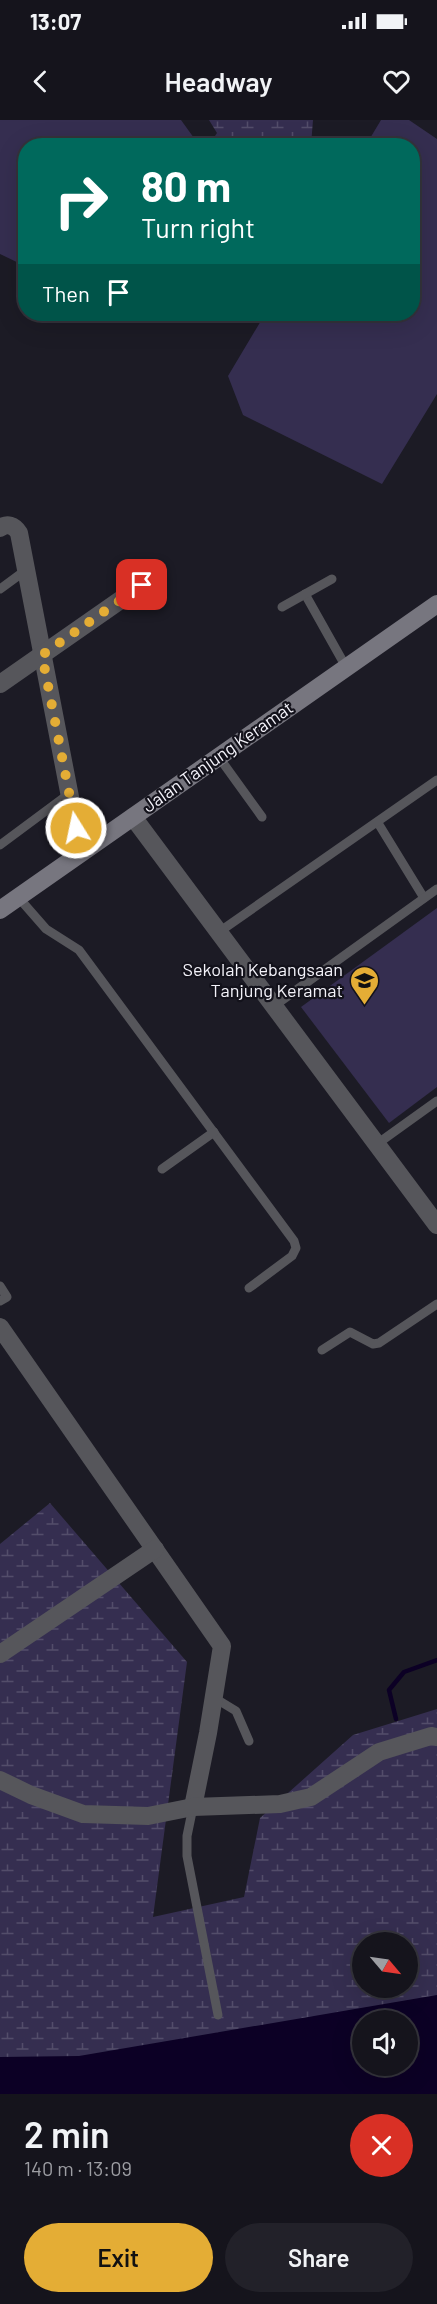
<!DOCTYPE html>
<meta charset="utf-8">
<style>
:root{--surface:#15141c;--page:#222129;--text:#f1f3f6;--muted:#9d9ea3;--line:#34333b;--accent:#e4ad35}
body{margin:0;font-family:Barlow,sans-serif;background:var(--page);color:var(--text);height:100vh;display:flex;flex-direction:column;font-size:22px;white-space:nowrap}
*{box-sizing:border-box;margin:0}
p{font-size:20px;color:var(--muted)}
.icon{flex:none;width:33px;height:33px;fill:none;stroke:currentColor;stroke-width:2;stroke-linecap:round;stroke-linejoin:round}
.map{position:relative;height:1974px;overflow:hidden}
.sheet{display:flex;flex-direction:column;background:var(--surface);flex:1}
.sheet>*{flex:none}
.banner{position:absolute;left:18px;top:18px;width:402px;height:183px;border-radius:24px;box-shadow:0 6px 24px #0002,0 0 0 2px var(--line);background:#00695c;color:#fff;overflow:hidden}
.needle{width:39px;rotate:119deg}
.controls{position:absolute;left:352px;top:1812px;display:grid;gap:12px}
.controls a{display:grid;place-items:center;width:66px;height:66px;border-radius:50%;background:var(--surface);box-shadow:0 6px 24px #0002,0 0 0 2px var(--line);font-size:30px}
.pin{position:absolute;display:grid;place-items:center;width:51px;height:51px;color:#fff;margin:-26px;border-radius:12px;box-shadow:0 3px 9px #0006}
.me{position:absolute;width:66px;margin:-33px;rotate:350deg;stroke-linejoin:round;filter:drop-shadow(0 0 4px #0008)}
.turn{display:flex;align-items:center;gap:21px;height:126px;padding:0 24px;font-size:27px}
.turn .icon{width:78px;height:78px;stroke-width:2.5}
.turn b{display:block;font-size:42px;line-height:51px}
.then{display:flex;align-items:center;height:57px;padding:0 24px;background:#0003;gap:12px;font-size:22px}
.round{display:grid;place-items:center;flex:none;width:63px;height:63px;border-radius:32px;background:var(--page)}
.head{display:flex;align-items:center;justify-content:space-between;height:102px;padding:0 24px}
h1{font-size:36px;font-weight:600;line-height:45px}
.button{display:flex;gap:12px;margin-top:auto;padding:12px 24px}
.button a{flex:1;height:69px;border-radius:36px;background:var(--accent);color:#111;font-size:24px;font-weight:600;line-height:69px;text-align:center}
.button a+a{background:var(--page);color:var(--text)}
.status{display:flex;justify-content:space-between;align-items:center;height:42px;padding:0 30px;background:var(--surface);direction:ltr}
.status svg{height:16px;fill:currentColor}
header{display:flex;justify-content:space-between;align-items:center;height:78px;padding:0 24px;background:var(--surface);font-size:27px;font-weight:600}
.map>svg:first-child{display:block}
.wetland{fill:url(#wetland-marsh);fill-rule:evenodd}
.pitch{fill:#352e50}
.water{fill:#0c0025;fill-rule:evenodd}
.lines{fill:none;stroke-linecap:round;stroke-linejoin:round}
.stream{stroke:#0c0025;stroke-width:4.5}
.lane{stroke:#56565b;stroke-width:9}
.street{stroke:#56565b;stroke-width:18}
.secondary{stroke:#77767f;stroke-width:18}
.route{stroke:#e4ad35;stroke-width:10;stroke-dasharray:0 18}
.labels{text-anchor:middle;stroke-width:4.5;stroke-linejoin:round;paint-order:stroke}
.street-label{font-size:18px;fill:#f4f3fa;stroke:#13121b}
.poi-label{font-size:18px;fill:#f4f3fa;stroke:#13121b;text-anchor:end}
</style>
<div class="status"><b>13:07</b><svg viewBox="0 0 49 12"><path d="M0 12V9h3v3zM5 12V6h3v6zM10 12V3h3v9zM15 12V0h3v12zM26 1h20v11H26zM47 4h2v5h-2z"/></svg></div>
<header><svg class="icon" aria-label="back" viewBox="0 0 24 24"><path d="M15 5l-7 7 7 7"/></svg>Headway<svg class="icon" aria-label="heart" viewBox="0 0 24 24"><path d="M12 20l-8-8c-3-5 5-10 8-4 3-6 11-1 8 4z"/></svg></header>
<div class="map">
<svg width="437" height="1974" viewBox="0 0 437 1974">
<defs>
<pattern id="wetland-marsh" width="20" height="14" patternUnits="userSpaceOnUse" patternTransform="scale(1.5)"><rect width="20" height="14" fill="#352e50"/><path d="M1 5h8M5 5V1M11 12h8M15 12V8" fill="none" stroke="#534d6a"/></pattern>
</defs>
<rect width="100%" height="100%" fill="#1c1b25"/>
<g class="wetland">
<path d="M209,0h104l-2,25h-102l8,-12z"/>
<path d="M50,1383l137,159 -34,255 91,-20 16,-79 93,-83 84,-26v308l-29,3h-45l-363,63v-539zM363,1822h45v46h-45z"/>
</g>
<g class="pitch">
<path d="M0,0h181l18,25 -173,1 -1,120 -25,-12z"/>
<path d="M381,0h28l28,19v255l-55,90 -139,-69 -15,-39 37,-62h147v-168l-46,-1z"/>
<path d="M437,788v179l-48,36 -88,-116z"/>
</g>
<path class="water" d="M437,1875v99h-437v-37l79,-1zM363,1900h45v46h-45z"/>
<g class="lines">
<path class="stream" d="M396,1599l-7,-29 15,-18 33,-12"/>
<g class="lane">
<path d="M0,469l26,-19"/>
<path d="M305,474l41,73"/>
<path d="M282,487l50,-28"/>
<path d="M218,636l44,61"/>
<path d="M378,703l46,75"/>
<path d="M0,725l70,-52"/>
<path d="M18,777l28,32 33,21 215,291 2,7 -4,8 -43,32"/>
<path d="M219,812l218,-152"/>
<path d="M274,886l163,-117"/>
<path d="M377,1024l60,-43"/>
<path d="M162,1049l52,-37"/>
<path d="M0,1166l7,11 -7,4"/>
<path d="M322,1230l28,-18 23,12 6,-1 58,-39"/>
<path d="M213,1577l23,14 13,30"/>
<path d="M193,1687l-6,29v20l31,159"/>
</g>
<g class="street">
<path d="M0,408c7,-5 14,-3 19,5l57,295 9,20"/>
<path d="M0,564l142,-99"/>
<path d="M133,697l304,408"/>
<path d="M0,1207l222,319 -14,87 -15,74"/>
<path d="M0,1534l155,-105"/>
<path d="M0,1660l31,15 52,19 65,2 45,-9 87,-3 31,-7 68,-45 52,-16 6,1"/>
</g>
<path class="secondary" d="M0,790l437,-306"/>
</g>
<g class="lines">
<path class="route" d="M76,708l-34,-173 100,-70"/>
</g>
<defs>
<symbol id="school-pin" viewBox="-11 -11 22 30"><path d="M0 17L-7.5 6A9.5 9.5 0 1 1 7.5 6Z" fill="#e4ad35" stroke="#13121b"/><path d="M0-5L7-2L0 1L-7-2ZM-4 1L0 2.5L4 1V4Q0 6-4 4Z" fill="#111"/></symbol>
</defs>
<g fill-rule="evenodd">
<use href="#school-pin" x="348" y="844" width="33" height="45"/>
</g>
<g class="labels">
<g class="street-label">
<text transform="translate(218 637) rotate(-35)" y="6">Jalan Tanjung Keramat</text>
</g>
<g class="poi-label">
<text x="343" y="856">Sekolah Kebangsaan<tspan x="343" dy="21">Tanjung Keramat</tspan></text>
</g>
</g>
</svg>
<div class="controls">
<a><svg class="needle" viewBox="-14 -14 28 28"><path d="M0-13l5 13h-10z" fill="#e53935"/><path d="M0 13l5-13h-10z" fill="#9d9ea3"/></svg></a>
<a><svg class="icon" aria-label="sound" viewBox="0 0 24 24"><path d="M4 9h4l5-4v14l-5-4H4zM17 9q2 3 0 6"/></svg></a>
</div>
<div class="pin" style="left:142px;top:465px;background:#d93025"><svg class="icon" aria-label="arrive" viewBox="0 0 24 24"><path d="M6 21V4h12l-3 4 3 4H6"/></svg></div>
<svg class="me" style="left:76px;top:708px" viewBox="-20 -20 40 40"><circle r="17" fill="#e4ad35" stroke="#fff" stroke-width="3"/><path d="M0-11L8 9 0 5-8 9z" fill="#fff"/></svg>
<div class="banner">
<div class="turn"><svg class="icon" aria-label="right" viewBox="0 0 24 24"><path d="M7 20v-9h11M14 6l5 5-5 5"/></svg><div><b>80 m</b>Turn right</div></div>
<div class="then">Then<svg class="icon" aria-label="arrive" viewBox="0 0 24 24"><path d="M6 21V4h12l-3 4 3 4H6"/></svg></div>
</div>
</div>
<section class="sheet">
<div class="head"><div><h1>2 min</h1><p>140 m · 13:09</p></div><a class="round" style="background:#d93025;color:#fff"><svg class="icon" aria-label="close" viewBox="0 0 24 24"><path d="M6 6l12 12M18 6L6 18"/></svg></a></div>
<div class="button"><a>Exit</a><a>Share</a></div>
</section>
